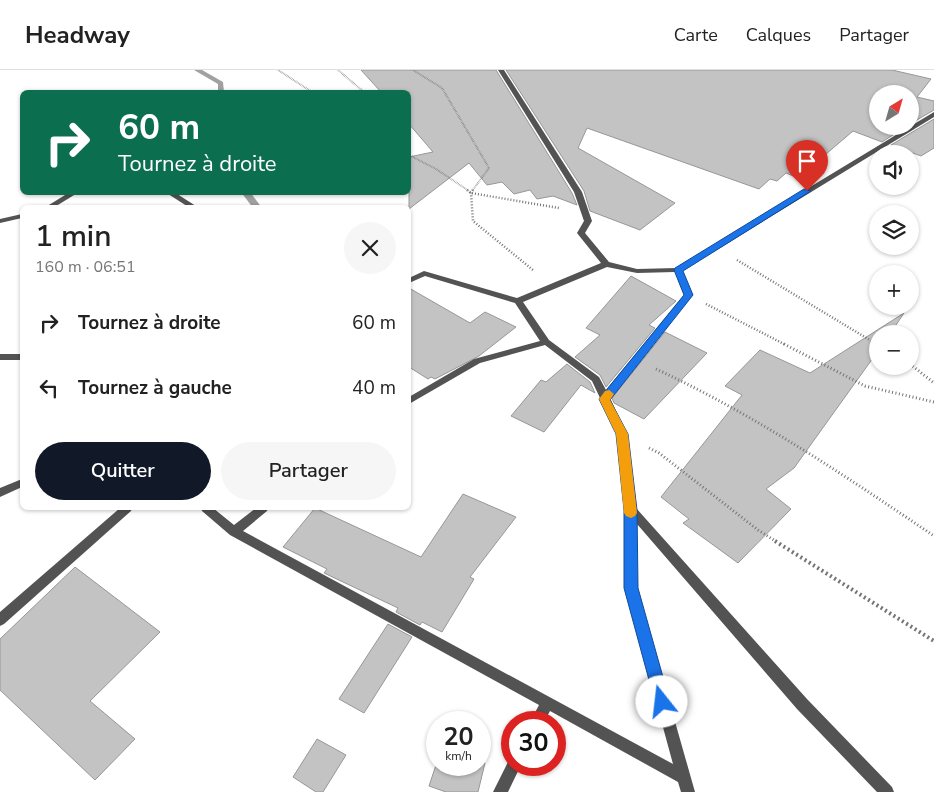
<!DOCTYPE html>
<html lang="fr">
<meta charset="utf-8">
<style>
:root{--surface:#fff;--page:#f6f6f6;--text:#222;--muted:#767676;--line:#e0e0e0;--accent:#111827}
body{margin:0;font-family:"Nunito Sans",sans-serif;background:var(--page);color:var(--text);height:100vh;display:flex;flex-direction:column;font-size:19px;white-space:nowrap}
*{box-sizing:border-box;margin:0}
p{font-size:16px;color:var(--muted)}
.icon{flex:none;width:28px;height:28px;fill:none;stroke:currentColor;stroke-width:2;stroke-linecap:round;stroke-linejoin:round}
.map{position:relative;flex:1;overflow:hidden}
.sheet{position:absolute;left:20px;top:135px;width:391px;height:305px;display:flex;flex-direction:column;background:var(--surface);border-radius:8px;box-shadow:0 1px 4px #0004}
.sheet>*{flex:none}
.banner{position:absolute;left:20px;top:20px;width:391px;height:105px;border-radius:8px;box-shadow:0 1px 4px #0004;background:#0b6e4f;color:#fff;overflow:hidden}
.needle{width:32px;rotate:37deg}
.buttons{position:absolute;left:869px;top:15px;display:grid;gap:10px}
.buttons a{display:grid;place-items:center;width:50px;height:50px;border-radius:50%;background:var(--surface);box-shadow:0 1px 4px #0004;font-size:25px}
.speed{position:absolute;left:426px;top:641px;display:flex;gap:10px;font-size:25px;font-weight:700;text-align:center}
.speed>*{display:grid;place-content:center;width:65px;height:65px;border-radius:50%;background:var(--surface);box-shadow:0 1px 4px #0004;line-height:1}
.speed small{font-size:12px;font-weight:400}
.speed .limit{border:8px solid #d22;background:#fff;color:#111}
.pin{position:absolute;display:grid;place-items:center;width:42px;height:42px;color:#fff;margin:-51px -21px;border-radius:50% 50% 50% 0;rotate:-45deg;box-shadow:0 0 5px #0007}
.pin .icon{rotate:45deg}
.me{position:absolute;width:55px;margin:-28px;rotate:344deg;stroke-linejoin:round;filter:drop-shadow(0 0 4px #0008)}
.turn{display:flex;align-items:center;gap:18px;height:105px;padding:0 15px;font-size:22px}
.turn .icon{width:65px;height:65px;stroke-width:2.5}
.turn b{display:block;font-size:35px;line-height:42px}
.round{display:grid;place-items:center;flex:none;width:52px;height:52px;border-radius:26px;background:var(--page)}
.overview{display:flex;align-items:center;justify-content:space-between;height:85px;padding:0 15px}
h1{font-size:30px;font-weight:600;line-height:38px}
.cta{display:flex;gap:10px;margin-top:auto;padding:10px 15px}
.cta a{flex:1;height:58px;border-radius:30px;background:var(--accent);color:#fff;font-size:20px;font-weight:600;line-height:58px;text-align:center}
.cta a+a{background:var(--page);color:var(--text)}
ul{padding:0;list-style:none}
li{display:flex;align-items:center;gap:15px;height:65px;padding:0 15px}
li div{flex:1}
li b{display:block;font-size:19px}
li em{font-style:normal}
header{display:flex;align-items:center;gap:30px;box-sizing:border-box;height:70px;padding:0 25px;background:var(--surface);border-bottom:1px solid var(--line)}
header strong{font-size:24px}
nav{display:flex;gap:28px;margin-inline-start:auto;font-size:18px}
.map>svg:first-child{display:block}
.lines{fill:none;stroke-linecap:round;stroke-linejoin:round}
.stream{fill:#a1a1a1;fill-rule:evenodd}
.building{fill:#c3c3c3;stroke:#979797}
.path-far3{stroke:#757575;stroke-width:2;stroke-dasharray:0.5 1;stroke-linecap:butt}
.path-far2{stroke:#757575;stroke-width:2.5;stroke-dasharray:1 2;stroke-linecap:butt}
.path-far1{stroke:#757575;stroke-width:3;stroke-dasharray:1 2.5;stroke-linecap:butt}
.path{stroke:#757575;stroke-width:4;stroke-dasharray:2 3;stroke-linecap:butt}
.street{fill:#535353;fill-rule:evenodd}
.route{fill:#1a73e8;stroke:#114b97}
.slow{fill:#f59e0b}
</style>
<header>
<strong>Headway</strong>
<nav><a>Carte</a><a>Calques</a><a>Partager</a></nav>
</header>
<div class="map">
<svg width="934" height="722" viewBox="0 0 934 722">
<rect width="100%" height="100%" fill="#fff"/>
<g class="lines">
<g class="stream">
<path d="M194,0h8l21,12 1,10h-6v-8z"/>
<path d="M241,122h9l12,16h-9z"/>
</g>
</g>
<g class="building">
<path d="M361,0h135l76,123 5,12 -24,-9 -16,3 -7,-9 -16,4 -12,-12 -15,3 -18,-22 -60,46v-52l24,-5 -24,-28v-32h-28z"/>
<path d="M506,0h386l39,9 -14,18 17,4v9l-24,14v-30h-32v32h29l-25,16 -29,-11 -55,47 -12,-5 -9,8 -7,-2 -11,10 -172,-61 -9,20 97,55 -35,27 -50,-19 -6,-20z"/>
<path d="M934,49v29l-13,8 -30,-11z"/>
<path d="M631,206l45,25 -27,24 6,3 -49,59 -6,-12 -25,-18 25,-22 -14,-7z"/>
<path d="M409,218l61,35 15,-11 31,15 -37,29 -44,23 -4,-2 -3,2 -19,-12z"/>
<path d="M904,243l-14,21h-12v17l-84,117 -28,21 25,20 -53,54 -55,-40 6,-4 -28,-22 81,-102 -17,-9 35,-36 50,23z"/>
<path d="M665,262l42,21 -63,66 -30,-16 -2,-5z"/>
<path d="M567,294l23,18 5,11 -14,-8 -37,47 -33,-16 30,-36 5,2z"/>
<path d="M463,424l53,23 -46,60 4,2 -32,53 -20,-10 -2,3 -24,-13 2,-4 -74,-35 3,-4 -44,-22 32,-39 106,49z"/>
<path d="M75,497l85,65 -70,69 45,38 -40,41 -95,-90v-51z"/>
<path d="M388,554l24,13 -48,76 -25,-14z"/>
<path d="M317,669l29,16 -23,37h-7l-23,-15z"/>
<path d="M438,689v6h42v-3l5,1 -7,29h-32l-17,-6z"/>
</g>
<g class="lines">
<g class="path-far3">
<path d="M278,0l34,22"/>
<path d="M338,0l26,22"/>
<path d="M413,0l29,18 47,80 -17,23"/>
<path d="M409,85l27,14 33,22"/>
</g>
<g class="path-far2">
<path d="M467,120l4,3 88,15"/>
<path d="M473,120l-2,3 2,28 60,49"/>
<path d="M737,190l141,85"/>
<path d="M706,234l80,41"/>
</g>
<g class="path-far1">
<path d="M784,274l81,42 69,16"/>
<path d="M910,294l24,19"/>
<path d="M656,299c99,46 188,106 278,167"/>
<path d="M649,378l10,5 99,77 19,12"/>
</g>
<path class="path" d="M775,471l159,100"/>
<g class="street">
<path d="M498,0h6l78,122 10,29 -7,12 24,29 28,7 39,-1 258,-156v5l-252,154 10,24 -82,103 17,36 9,74 171,191 85,88 2,5h-17l-80,-83 -160,-185v64l58,204h-14l-3,-10 -128,-71 -6,11h-14l9,-17 -309,-170 -28,-24 -1,-3h12l21,17 22,-17h12l-1,3 -24,20 430,233 -48,-176 1,-78 -9,-76 -18,-35 1,-1 -8,-17 -47,-36 -65,18 -71,41v-7l65,-38 66,-18 -25,-38 -90,-27 -16,7v-5l15,-7 93,27 84,-35 -24,-30 7,-12 -10,-29zM607,197l30,6 38,-1 9,23 -78,95 -7,-13 -50,-37 -26,-38z"/>
<path d="M70,122h9l-26,16h-9z"/>
<path d="M165,122h9l25,16h-9z"/>
<path d="M22,144v4l-22,5v-4z"/>
<rect x="0" y="284" width="22" height="6"/>
<path d="M22,409v8l-22,10v-9z"/>
<path d="M120,438h12l-1,3 -127,113 -4,2v-14z"/>
<path d="M512,689v6h9l-13,27h-15l16,-32z"/>
</g>
</g>
<path class="route" d="M804,119l7,2 -128,80 10,24 -83,105 18,34 9,76 1,78 32,114 -2,5 -6,2 -5,-2 -2,-5 -31,-114v-78l-8,-76 -17,-35 85,-104 -10,-25 1,-2z"/>
<path class="slow" d="M609,320l5,4 -4,6 18,34 9,79 -2,3 -4,2 -5,-2 -2,-3 -8,-79 -17,-35 6,-8z"/>
</svg>
<div class="buttons">
<a><svg class="needle" viewBox="-14 -14 28 28"><path d="M0-13l5 13h-10z" fill="#e53935"/><path d="M0 13l5-13h-10z" fill="#767676"/></svg></a>
<a><svg class="icon" aria-label="sound" viewBox="0 0 24 24"><path d="M4 9h4l5-4v14l-5-4H4zM17 9q2 3 0 6"/></svg></a>
<a><svg class="icon" aria-label="layers" viewBox="0 0 24 24"><path d="M12 4l9 5-9 5-9-5zM3 14l9 5 9-5"/></svg></a>
<a>+</a>
<a>−</a>
</div>
<div class="speed"><div>20<small>km/h</small></div><div class="limit">30</div></div>
<div class="pin" style="left:807px;top:121px;background:#d93025"><svg class="icon" aria-label="arrive" viewBox="0 0 24 24"><path d="M6 21V4h12l-3 4 3 4H6"/></svg></div>
<svg class="me" style="left:662px;top:632px" viewBox="-20 -20 40 40"><circle r="19" fill="#fff"/><path d="M0-13L10 11 0 6-10 11z" fill="#1a73e8"/></svg>
<div class="banner">
<div class="turn"><svg class="icon" aria-label="right" viewBox="0 0 24 24"><path d="M7 20v-9h11M14 6l5 5-5 5"/></svg><div><b>60 m</b>Tournez à droite</div></div>
</div>
<section class="sheet">
<div class="overview"><div><h1>1 min</h1><p>160 m · 06:51</p></div><a class="round"><svg class="icon" aria-label="close" viewBox="0 0 24 24"><path d="M6 6l12 12M18 6L6 18"/></svg></a></div>
<ul>
<li><svg class="icon" aria-label="right" viewBox="0 0 24 24"><path d="M7 20v-9h11M14 6l5 5-5 5"/></svg><div><b>Tournez à droite</b></div><em>60 m</em></li>
<li><svg class="icon" aria-label="left" viewBox="0 0 24 24"><path d="M17 20v-9H6M10 6l-5 5 5 5"/></svg><div><b>Tournez à gauche</b></div><em>40 m</em></li>
</ul>
<div class="cta"><a>Quitter</a><a>Partager</a></div>
</section>
</div>
